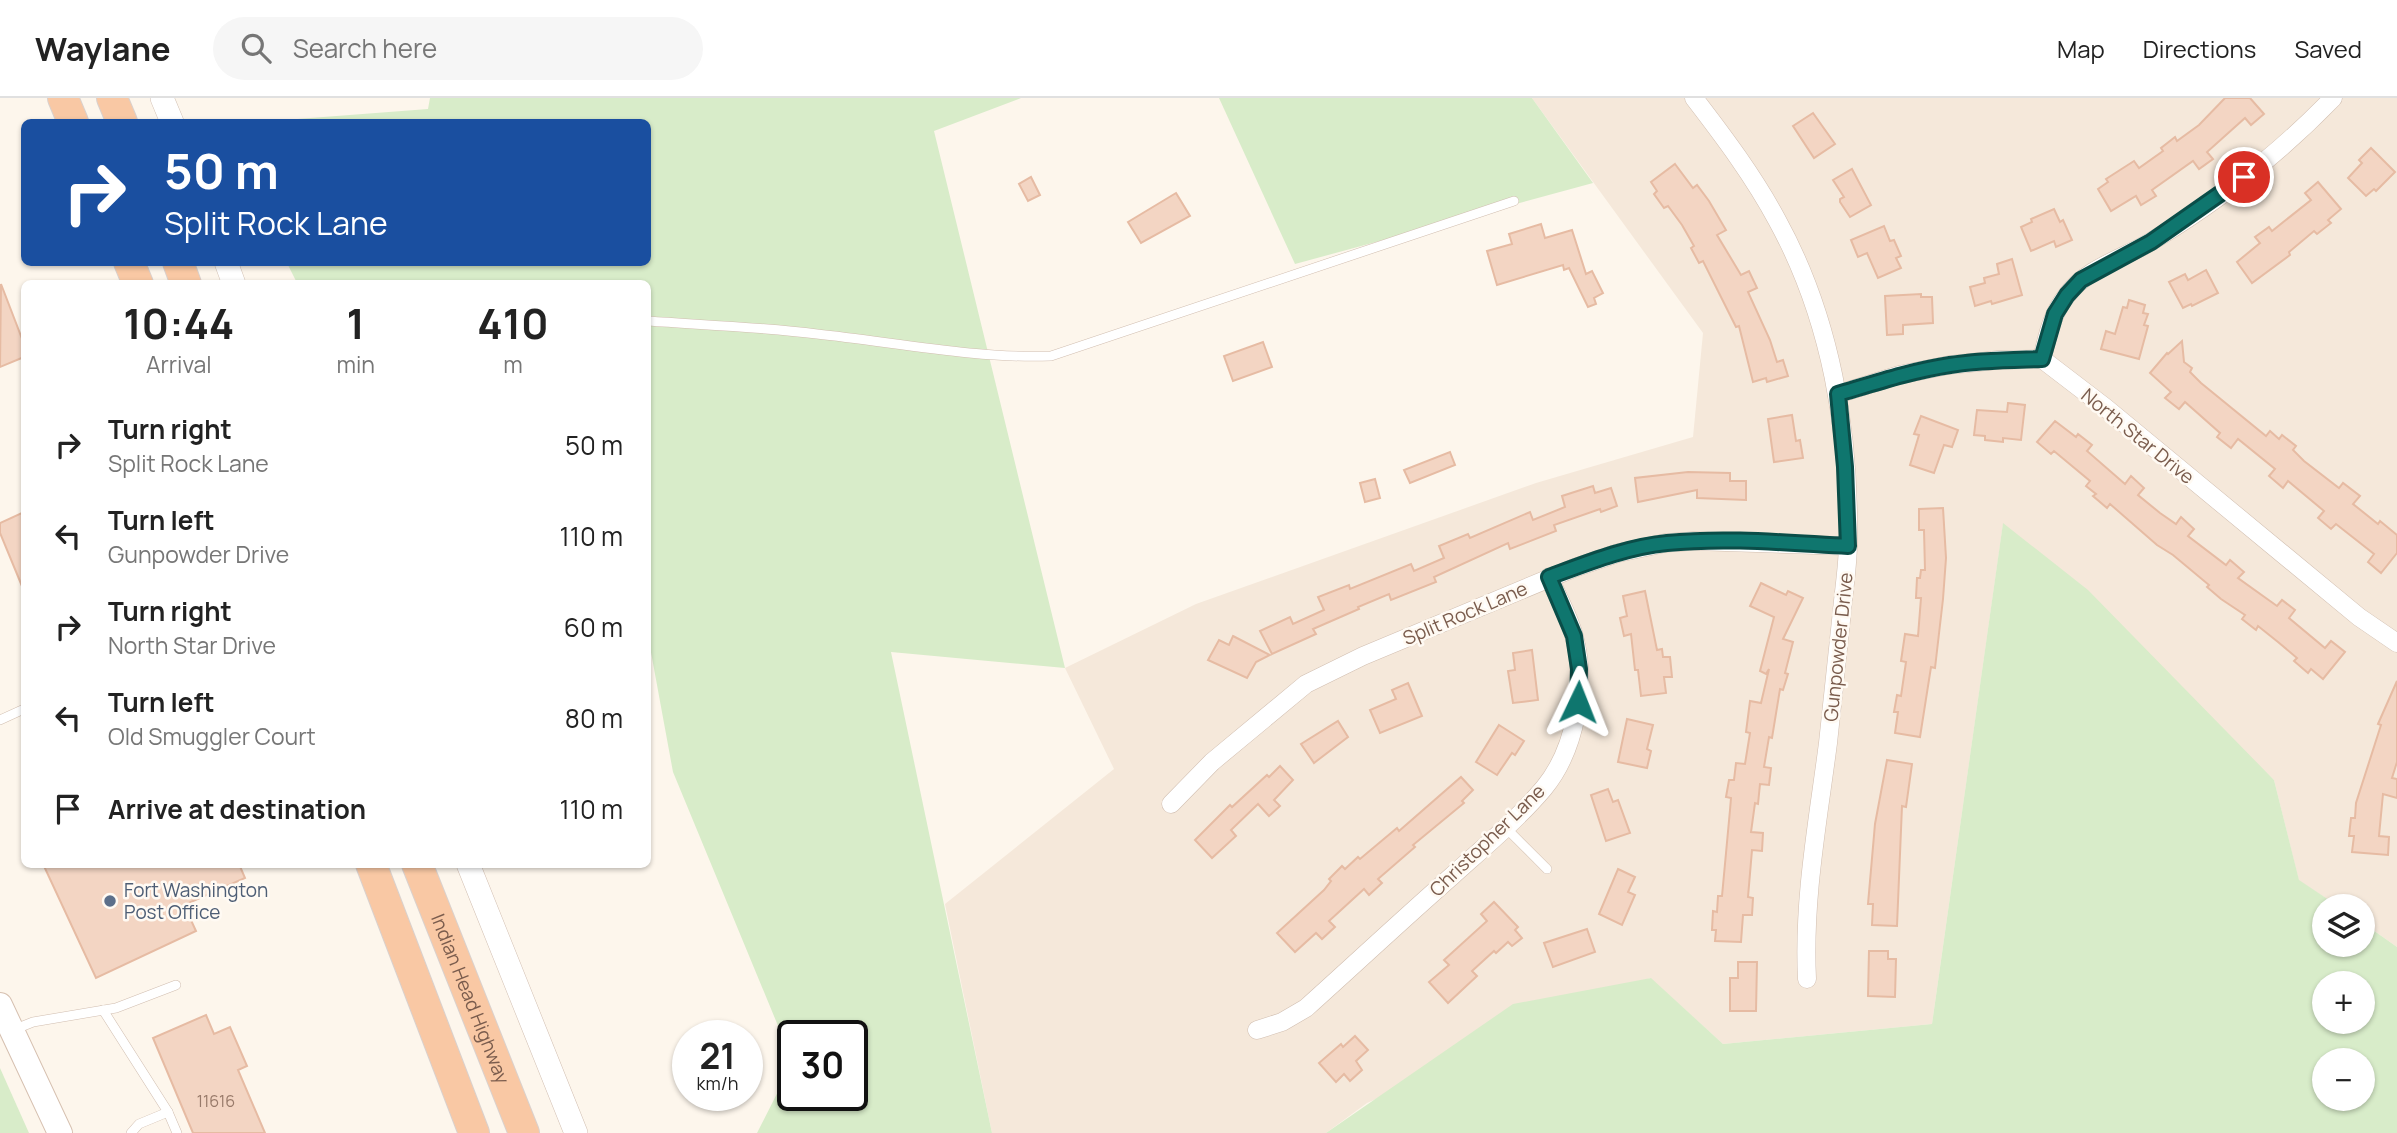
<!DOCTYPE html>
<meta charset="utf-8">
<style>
:root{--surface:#fff;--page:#f6f6f6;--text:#222;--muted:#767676;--line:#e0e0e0}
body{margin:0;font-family:Manrope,sans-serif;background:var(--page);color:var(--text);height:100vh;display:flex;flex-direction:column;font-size:26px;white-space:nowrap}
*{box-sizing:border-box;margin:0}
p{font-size:23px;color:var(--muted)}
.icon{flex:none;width:38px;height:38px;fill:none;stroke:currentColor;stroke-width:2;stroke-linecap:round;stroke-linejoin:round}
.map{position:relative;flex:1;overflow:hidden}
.side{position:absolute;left:21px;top:182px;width:630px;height:588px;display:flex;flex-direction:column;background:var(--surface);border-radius:10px;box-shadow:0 2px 5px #0004}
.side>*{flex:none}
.hud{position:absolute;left:21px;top:21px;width:630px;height:147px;border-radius:10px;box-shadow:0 2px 5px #0004;background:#1a4fa0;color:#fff;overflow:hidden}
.tools{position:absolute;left:2312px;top:796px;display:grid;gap:14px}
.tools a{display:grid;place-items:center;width:63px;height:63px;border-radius:50%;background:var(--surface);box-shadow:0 2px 5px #0004;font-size:35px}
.speed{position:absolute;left:672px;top:922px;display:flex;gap:14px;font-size:35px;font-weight:700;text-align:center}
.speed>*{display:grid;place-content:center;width:91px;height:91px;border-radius:50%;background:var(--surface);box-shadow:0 2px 5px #0004;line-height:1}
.speed small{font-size:18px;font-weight:400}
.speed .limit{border:4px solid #111;border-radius:10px;background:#fff;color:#111}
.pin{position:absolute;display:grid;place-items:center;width:60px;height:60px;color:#fff;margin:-30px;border:4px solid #fff;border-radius:50%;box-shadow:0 2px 7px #0007}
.me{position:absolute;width:77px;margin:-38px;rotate:2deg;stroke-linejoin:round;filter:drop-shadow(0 0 5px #0008)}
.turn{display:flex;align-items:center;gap:24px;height:147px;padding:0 28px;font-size:32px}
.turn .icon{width:91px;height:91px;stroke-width:2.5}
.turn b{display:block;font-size:49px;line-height:60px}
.eta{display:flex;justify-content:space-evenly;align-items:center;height:119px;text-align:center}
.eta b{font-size:42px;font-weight:700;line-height:49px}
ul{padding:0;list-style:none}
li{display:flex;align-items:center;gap:21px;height:91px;padding:0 28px}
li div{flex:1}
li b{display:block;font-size:26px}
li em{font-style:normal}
header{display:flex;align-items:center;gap:42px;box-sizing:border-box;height:98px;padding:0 35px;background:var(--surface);border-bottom:2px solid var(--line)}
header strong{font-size:33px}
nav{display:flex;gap:38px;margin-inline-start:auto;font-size:24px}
.search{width:490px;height:63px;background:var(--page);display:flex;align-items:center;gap:18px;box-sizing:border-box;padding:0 24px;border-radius:38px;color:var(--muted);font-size:26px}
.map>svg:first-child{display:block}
.residential{fill:#f5e8da}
.green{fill:#d8ecc9;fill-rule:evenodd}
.building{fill:#f3d5c3;stroke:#e6bba3;stroke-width:2}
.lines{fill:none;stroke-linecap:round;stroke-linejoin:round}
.service-casing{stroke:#d1beb0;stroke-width:10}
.minor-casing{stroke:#d1beb0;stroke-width:19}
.tertiary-casing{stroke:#d1beb0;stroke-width:24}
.secondary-casing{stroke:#d6c0b0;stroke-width:26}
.trunk-casing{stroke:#dad1cd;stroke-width:32}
.service{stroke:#fff;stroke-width:9}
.minor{stroke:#fff;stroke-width:18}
.tertiary{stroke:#fff;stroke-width:23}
.secondary{stroke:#fff;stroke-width:24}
.trunk{stroke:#f9c8a4;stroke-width:30}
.route-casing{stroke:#0a4d48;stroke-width:18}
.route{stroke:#0f766e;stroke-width:12}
.service-dot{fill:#5c6f8a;stroke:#fffaf3;stroke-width:2.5}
.labels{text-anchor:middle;stroke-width:5;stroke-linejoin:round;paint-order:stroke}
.number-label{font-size:16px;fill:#987a6a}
.street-label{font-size:19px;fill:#7a5c4d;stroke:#fffaf3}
.service-label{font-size:19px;fill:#4e5e75;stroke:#fffaf3;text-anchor:start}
</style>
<header>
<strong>Waylane</strong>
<div class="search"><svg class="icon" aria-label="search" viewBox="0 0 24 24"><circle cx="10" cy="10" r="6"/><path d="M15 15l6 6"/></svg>Search here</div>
<nav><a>Map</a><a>Directions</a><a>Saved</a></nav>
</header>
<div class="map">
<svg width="2397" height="1035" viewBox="0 0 2397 1035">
<rect width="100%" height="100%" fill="#fdf6ec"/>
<path class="residential" d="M1532,0h865v849l-34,-24 -1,-17h-24l-39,-25 -25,-101 -271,-256 -71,500 -209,20 -73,-66 -283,125 -41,30h-334l-47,-229 169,-135 -49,-101 131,-64 340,-121 157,-46 10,-104z"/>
<g class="green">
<path d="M430,0h591l-87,33 131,537 -174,-16 101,481h-235l36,-71 -120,-290 -25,-136v-352l-351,-1 -10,-20 361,-1v-140h-390l170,-13zM793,938h59v60h-59z"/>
<path d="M1219,0h313l61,85 -298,81z"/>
<path d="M2003,425l85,67 186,190 25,100 39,26h-14v39h38l1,-22 34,24v186h-1071l187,-129 138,-26 72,66 209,-20zM2324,886h38v38h-38zM2324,962h38v39h-38z"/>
<path d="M0,970l29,65h-29z"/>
</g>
<g class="building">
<path d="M2225,0h25l14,16 -13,11 -6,-7 -38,34 6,7 -14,10 -6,-8 -41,29 4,6 -15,9 -5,-9 -25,15 -13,-22 10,-7 -2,-3 28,-18 5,7 24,-17 -2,-3 14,-11 2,4 22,-16z"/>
<path d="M1813,15l22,31 -21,14 -21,-32z"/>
<path d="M2371,50l24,24 -19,19 -2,-2 -8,7 -18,-18 14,-15 -3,-3z"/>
<path d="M1675,66l18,24 4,-3 12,16 17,29 -9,5 24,40 8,-4 8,17 -9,4 22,48 7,22 6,-2 5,16 -21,6 -1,-4 -13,4 -14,-56 -3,1 -33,-66 -4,2 -8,-15 3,-2 -12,-21 -14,-19 -4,2 -10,-14 3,-3 -6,-9z"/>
<path d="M1852,71l19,36 -21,12 -10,-15v-3l4,-2 -11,-17z"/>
<path d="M1031,79l9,18 -12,6 -9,-17z"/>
<path d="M2318,84l23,27 -13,11 3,3 -14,11 -3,-3 -25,21 1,3 -38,28 -15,-21 23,-19 -5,-6 14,-10 3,4 39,-31 -6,-7z"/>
<path d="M1176,95l14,23 -49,27 -13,-21z"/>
<path d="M2054,111l6,13 3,-2 9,20 -16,7 -2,-6 -23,10 -10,-24 11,-5 -1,-3z"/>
<path d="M1541,126l4,14 27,-8 14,44 6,-3 11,22 -9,5 2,6 -8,3 -19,-39 -5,2 -1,-5 -66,20 -10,-34 25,-7 -3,-10z"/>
<path d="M1884,128l6,15 4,-1 7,16 -5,2 5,10 -23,10 -11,-25 -9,4 -7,-17z"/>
<path d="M2012,161l10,36 -30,9 -1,-3 -16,5 -5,-19 15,-4 -1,-5 15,-4 -2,-10z"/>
<path d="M2206,172l12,23 -26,13 -1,-2 -8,4 -14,-26 16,-8 3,6z"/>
<path d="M1,186l23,60v13l-24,10z"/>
<path d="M1921,196v3h11l1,26 -30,2v9l-16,1 -2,-39z"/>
<path d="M2129,202l16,5 -2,8 5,1 -4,11 4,1 -9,33 -38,-10 5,-18 9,3 8,-27 4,1z"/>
<path d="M2182,243l2,21 8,6 -2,4 11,11 65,53 4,-5 9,8 3,-4 14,11 -3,4 11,11 35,27 4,-5 17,13 -7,8 25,20 2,-3 17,14v18l-16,20 -13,-11 6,-8 -38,-30 -5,5 -13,-11 6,-7 -36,-30 -5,7 -14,-12 6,-7 -37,-30 -7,9 -14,-11 3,-4 -35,-31 -6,7 -14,-11 6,-6 -21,-19 17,-20 1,1z"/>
<path d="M1263,244l9,25 -39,14 -9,-25z"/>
<path d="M2008,305l17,2 -4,35 -18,-2v4l-18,-2v-4l-11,-1 3,-25 30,2z"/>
<path d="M1792,317l4,26 4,-1 3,18 -29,4 -6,-43z"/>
<path d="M1921,318l37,14 -6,17 -8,-2 -10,28 -24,-8 9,-30 -5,-1z"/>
<path d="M2055,323l21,16 2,-3 14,11 -5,6 38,33 6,-8 13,12 -6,7 22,18 16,11 5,-7 13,12 -6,7 38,29 4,-5 14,12 -6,6 39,28 5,-6 13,10 -6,8 36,30 6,-7 14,11 -22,27 -12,-10 -3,4 -14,-12 3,-3 -19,-16 -20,-16 -2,4 -14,-11 3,-4 -24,-16 -14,-12 2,-2 -36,-30 -16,-10 -47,-41 -3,4 -14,-12 3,-2 -10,-8 4,-5 -36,-30 -3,3 -14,-12z"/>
<path d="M1450,354l5,13 -45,18 -6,-13z"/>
<path d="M1688,374l42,1v8h16v19l-49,-2v-8l-59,12 -3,-24z"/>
<path d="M1375,381l5,19 -15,4 -5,-19z"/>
<path d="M1593,388l2,7 16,-5 6,18 -16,6 -1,-3 -46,16 2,6 -46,18 -2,-6 -74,34 2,5 -45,18 -2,-6 -31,13 1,2 -46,20 3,5 -44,20 -12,-23 30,-14 3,7 31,-14 -6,-13 31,-12 1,4 61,-25 3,7 30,-13 -5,-12 29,-12 2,4 60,-26 3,8 32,-13 -3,-11z"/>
<path d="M1943,410l3,50 -3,41 -8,69 -4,-1 -11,70 -25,-4 3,-21h-4l3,-17 4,1 5,-34 -5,-1 4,-27 13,2 3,-38h-5l1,-20h3l1,-8h4l-1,-40h-5v-21z"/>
<path d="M24,414v79l-24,-58v-10z"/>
<path d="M1761,485l25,12 2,-4 15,7 -20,41 10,3 -8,31 3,1 -5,16 -3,-1 -8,49 -3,-1 -5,30 7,1 -2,17 -9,-1 -2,20 -3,-1 -4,29 12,1 -1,18 -10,-1 -4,47 5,1 -1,17h-9l-2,27 -26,-1 1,-11h-4l1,-19 4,1 1,-16h4l8,-86 1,-12 -5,-1 3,-17h5l2,-17 9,1 5,-31 -4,-1 4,-31 11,2 8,-34 -3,5 -6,-3 14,-54 -24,-11z"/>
<path d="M1645,493l12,59 5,-1 1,8h7l2,20h-8l2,16 -25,3 -3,-26h-3l-4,-36 -7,2 -4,-18 7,-2 -4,-20z"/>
<path d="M1233,538l37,19 -14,7 -9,16 -39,-18 11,-20 10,5z"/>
<path d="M1532,552l6,50 -25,3 -5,-32 7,-1 -2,-17z"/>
<path d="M2397,583v81l-5,16 5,1v19l-14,-4 -4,42 10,1 -1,18 -36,-3 2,-16h-5l2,-18h4l1,-15 25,-78 -3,-1z"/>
<path d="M1408,585l14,33 -42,17 -10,-23 26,-11 -4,-9z"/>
<path d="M1627,621l26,6 -6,24 4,2 -4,17 -29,-6z"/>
<path d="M1338,623l10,16 -34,26 -13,-19z"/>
<path d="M1499,627l25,16 -9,14 -3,-2 -15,22 -21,-13z"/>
<path d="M1887,662l25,4 -6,43 -4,-1 -5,120 -25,-1 1,-21h-5l7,-80z"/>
<path d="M1280,668l13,14 -19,20 6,6 -11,10 -11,-12 -27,26 5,6 -24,22 -17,-18 35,-35 2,2 35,-32 2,2z"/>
<path d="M1461,679l12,13 -11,11 2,2 -51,42 2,2 -37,32 4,4 -13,12 -5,-6 -35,32 6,6 -13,12 -6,-6 -21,19 -18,-19 47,-43 7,-9 -2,-2 13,-13 3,3 13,-12 2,2 37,-31 2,3z"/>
<path d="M1608,691l5,13 5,-2 12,33 -24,8 -15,-46z"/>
<path d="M43,766h196l6,14 -61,27 12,26 -100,47z"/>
<path d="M1618,771l17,8 -7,15 7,3 -13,30 -23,-11z"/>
<path d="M1494,804l24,25 -3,3 7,8 -10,8 -4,-4 -12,11 -2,-2 -22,20 5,5 -29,27 -19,-21 20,-17 -5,-5 43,-39 -6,-7z"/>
<path d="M1587,831l8,23 -42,15 -9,-24z"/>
<path d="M1869,853h19v8h8l-1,38 -27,-1z"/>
<path d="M1738,864h19l-1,49h-26v-33h8z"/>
<path d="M206,917l8,19 16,-7 17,39 -9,4 27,63h-72l-40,-95z"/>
<path d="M1355,938l13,14 -12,11 6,9 -12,11 -6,-7 -8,8 -17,-19 22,-19 2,3z"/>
</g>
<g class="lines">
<defs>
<g id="service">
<path d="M648,223c56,4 113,6 169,13 76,8 158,25 234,22l463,-155"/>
<path d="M0,622l24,-11"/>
<path d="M1505,729l42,42"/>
<path d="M103,912l65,102 9,21"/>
<path d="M13,932l20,-8 83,-14 60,-23"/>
<path d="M131,1035l8,-9 29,-12"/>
</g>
<g id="minor">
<path d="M1694,0c30,39 60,79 83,122 54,98 73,212 71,322 0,23 -4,46 -6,69 -5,44 -9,88 -14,132 -10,78 -25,156 -21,236"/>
<path d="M2042,261c5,-22 10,-46 25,-64 20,-27 57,-37 85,-54 66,-40 128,-88 181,-143"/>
<path d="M1838,296l61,-19 50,-10 49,-5 44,-1 64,49 253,209 38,26"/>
<path d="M1171,706l41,-42 94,-78 57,-28 211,-88 44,-15 47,-10 29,-2 154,5"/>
<path d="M1257,932l25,-8 24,-14c49,-44 97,-89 146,-132 31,-28 65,-56 92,-88 32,-39 43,-104 30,-152 -5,-20 -17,-40 -25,-59"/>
</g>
<g id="tertiary">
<path d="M162,0l10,24"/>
<path d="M226,164l8,22"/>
<path d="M468,766l108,269"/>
</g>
<path id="secondary" d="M0,907l60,128"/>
<g id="trunk">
<path d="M63,0l10,24"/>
<path d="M112,0l10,24"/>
<path d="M129,164l9,22"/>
<path d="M178,164l8,22"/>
<path d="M371,766l103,269"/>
<path id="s1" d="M417,766l107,269"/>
</g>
</defs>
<use href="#service" class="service-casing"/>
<use href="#minor" class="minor-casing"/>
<use href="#tertiary" class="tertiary-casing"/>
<use href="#secondary" class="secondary-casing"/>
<use href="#trunk" class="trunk-casing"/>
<use href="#service" class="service"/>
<use href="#minor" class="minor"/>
<use href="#tertiary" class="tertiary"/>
<use href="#secondary" class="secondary"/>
<use href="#trunk" class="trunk"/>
</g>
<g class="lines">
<defs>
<path id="route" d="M1578,604l1,-33 -5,-33 -25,-59c38,-14 77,-30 118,-34 59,-6 122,0 181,3l-3,-79 -7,-73c37,-11 73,-23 112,-29 30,-5 61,-5 92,-6l13,-45 12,-19 14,-15 70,-38 93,-65"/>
</defs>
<use href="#route" class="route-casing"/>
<use href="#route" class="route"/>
</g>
<circle class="service-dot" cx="110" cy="803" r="7"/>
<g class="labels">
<g class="number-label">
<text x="216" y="1009">11616</text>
</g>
<g class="street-label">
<text transform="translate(2138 338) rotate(39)" y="7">North Star Drive</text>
<text transform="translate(1465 515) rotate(-23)" y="7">Split Rock Lane</text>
<text transform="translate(1838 549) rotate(-84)" y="7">Gunpowder Drive</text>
<text transform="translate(1487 742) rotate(-44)" y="7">Christopher Lane</text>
<text dy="7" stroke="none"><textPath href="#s1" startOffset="145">Indian Head Highway</textPath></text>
</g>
<g class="service-label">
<text x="124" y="799">Fort Washington<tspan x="124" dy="22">Post Office</tspan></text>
</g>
</g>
</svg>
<div class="tools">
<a><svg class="icon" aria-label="layers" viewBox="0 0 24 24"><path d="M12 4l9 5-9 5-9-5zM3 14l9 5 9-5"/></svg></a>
<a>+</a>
<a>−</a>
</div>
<div class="speed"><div>21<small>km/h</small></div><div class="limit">30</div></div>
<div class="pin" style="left:2244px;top:79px;background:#d93025"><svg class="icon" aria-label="arrive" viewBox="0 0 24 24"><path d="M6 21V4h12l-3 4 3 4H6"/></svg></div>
<svg class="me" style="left:1578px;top:604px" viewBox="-20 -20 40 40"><path d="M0-17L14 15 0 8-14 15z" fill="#0f766e" stroke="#fff" stroke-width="4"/></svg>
<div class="hud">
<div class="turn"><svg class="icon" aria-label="right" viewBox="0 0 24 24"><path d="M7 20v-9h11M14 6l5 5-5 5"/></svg><div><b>50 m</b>Split Rock Lane</div></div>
</div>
<section class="side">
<div class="eta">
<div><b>10:44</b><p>Arrival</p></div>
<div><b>1</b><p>min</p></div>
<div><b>410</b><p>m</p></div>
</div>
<ul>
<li><svg class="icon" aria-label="right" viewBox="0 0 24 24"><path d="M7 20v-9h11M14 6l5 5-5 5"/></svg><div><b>Turn right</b><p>Split Rock Lane</p></div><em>50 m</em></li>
<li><svg class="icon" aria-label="left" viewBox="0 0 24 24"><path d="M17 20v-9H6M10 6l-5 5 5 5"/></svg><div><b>Turn left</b><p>Gunpowder Drive</p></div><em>110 m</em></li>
<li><svg class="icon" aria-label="right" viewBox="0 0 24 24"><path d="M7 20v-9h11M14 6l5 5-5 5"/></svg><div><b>Turn right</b><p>North Star Drive</p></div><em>60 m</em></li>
<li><svg class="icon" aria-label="left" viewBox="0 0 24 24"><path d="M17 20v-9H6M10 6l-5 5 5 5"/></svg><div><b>Turn left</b><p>Old Smuggler Court</p></div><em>80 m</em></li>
<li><svg class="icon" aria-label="arrive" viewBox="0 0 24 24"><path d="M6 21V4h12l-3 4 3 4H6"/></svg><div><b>Arrive at destination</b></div><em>110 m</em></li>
</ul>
</section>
</div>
